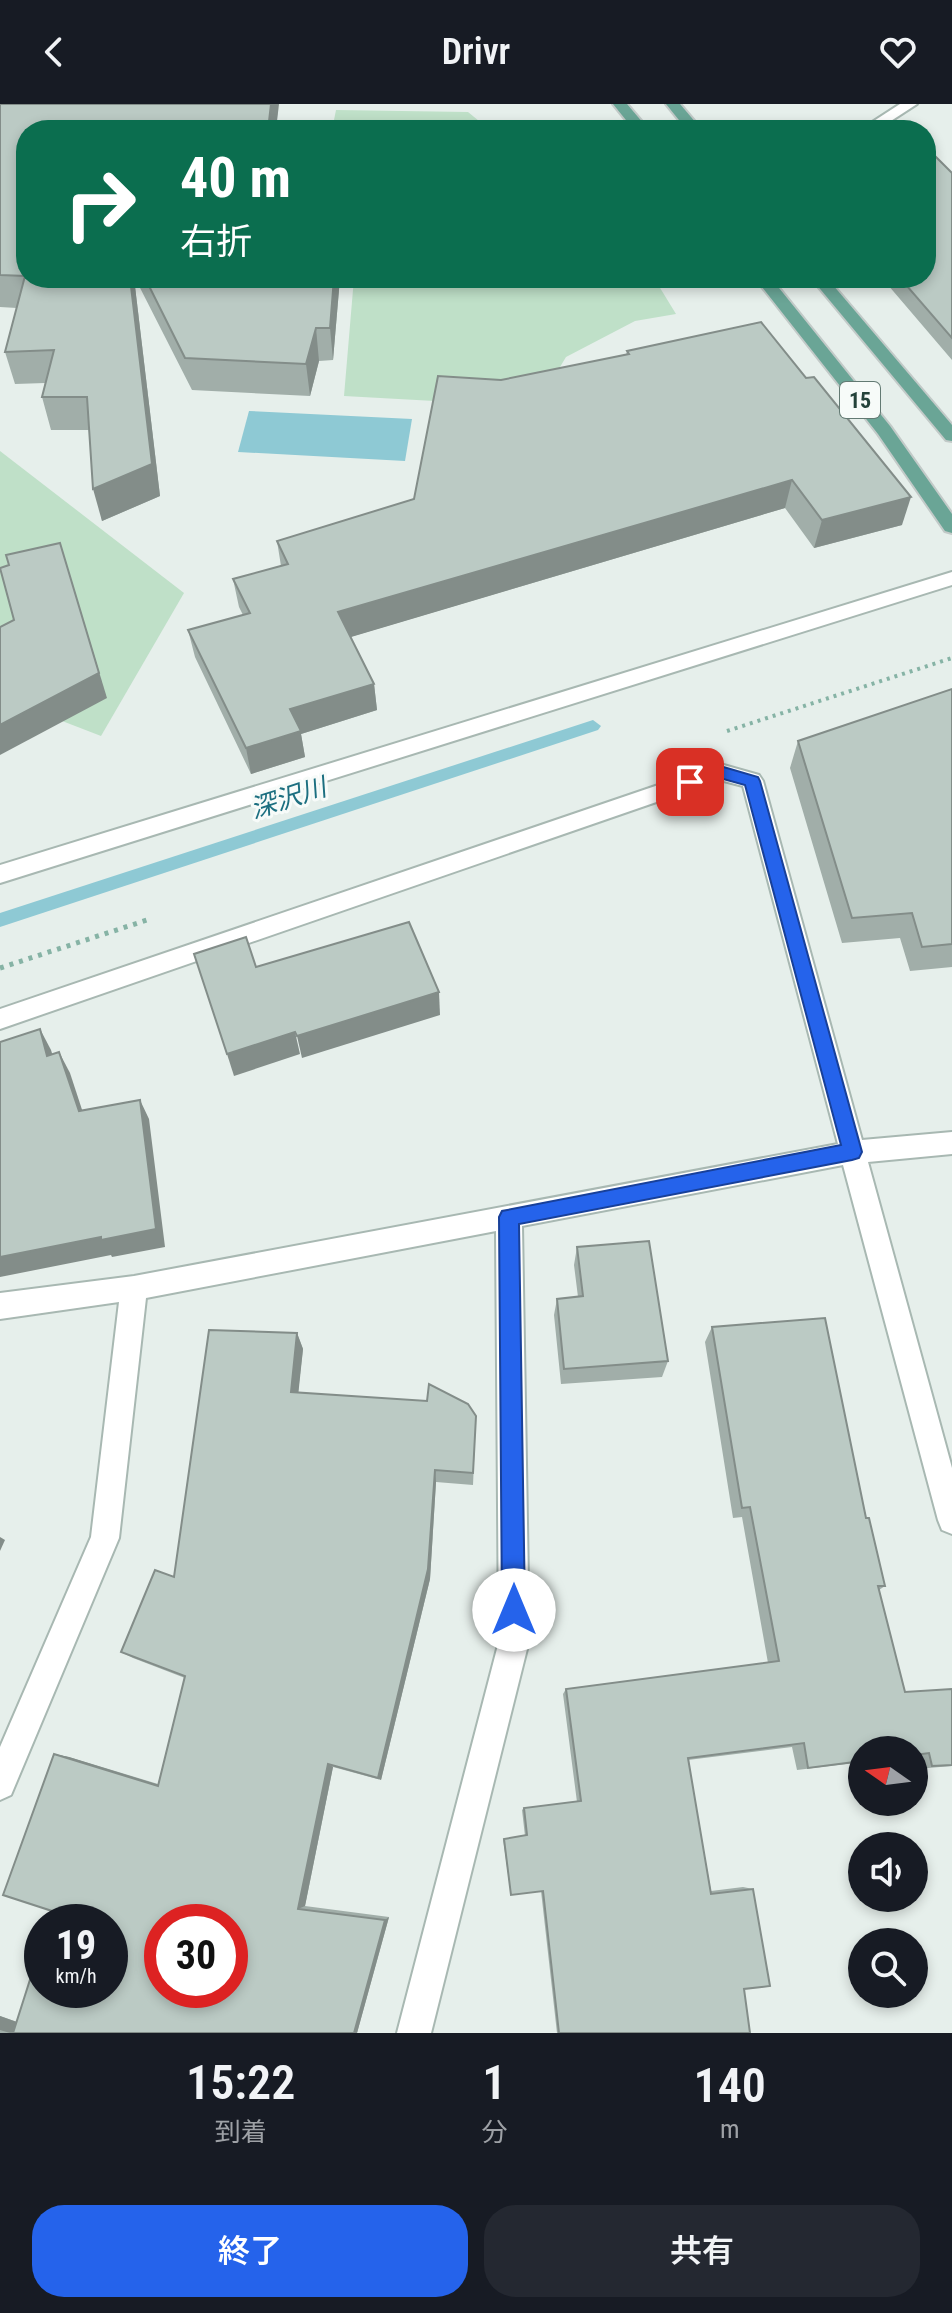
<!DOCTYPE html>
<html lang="ja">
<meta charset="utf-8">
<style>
:root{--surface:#171b24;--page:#242831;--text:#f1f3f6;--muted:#9ea1a6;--accent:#2563eb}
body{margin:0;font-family:"Roboto Condensed","Noto Sans JP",sans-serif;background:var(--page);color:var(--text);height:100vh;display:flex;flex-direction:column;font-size:30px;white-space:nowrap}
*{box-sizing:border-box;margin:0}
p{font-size:26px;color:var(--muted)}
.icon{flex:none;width:44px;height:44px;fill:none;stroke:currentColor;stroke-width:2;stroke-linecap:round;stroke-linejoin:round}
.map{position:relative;height:1929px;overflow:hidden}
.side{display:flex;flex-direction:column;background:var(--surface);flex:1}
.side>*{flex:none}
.guide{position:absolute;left:16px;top:16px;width:920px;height:168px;border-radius:32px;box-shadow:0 4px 12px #0003;background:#0b6e4f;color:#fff;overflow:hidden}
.needle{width:52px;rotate:284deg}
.buttons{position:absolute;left:848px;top:1632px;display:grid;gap:16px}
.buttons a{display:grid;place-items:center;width:80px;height:80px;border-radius:50%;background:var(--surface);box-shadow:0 4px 12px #0003;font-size:40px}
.speed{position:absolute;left:24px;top:1800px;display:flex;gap:16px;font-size:40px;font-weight:700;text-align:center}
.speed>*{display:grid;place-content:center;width:104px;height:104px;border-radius:50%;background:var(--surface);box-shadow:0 4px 12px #0003;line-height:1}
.speed small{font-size:20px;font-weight:400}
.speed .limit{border:12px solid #d22;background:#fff;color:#111}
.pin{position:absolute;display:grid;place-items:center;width:68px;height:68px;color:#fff;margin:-34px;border-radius:16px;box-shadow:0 4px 12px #0006}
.me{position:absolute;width:88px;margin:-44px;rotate:0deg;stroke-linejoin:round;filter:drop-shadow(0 0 6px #0008)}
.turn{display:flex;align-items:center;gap:28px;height:168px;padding:0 32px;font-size:36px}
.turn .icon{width:104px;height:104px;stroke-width:2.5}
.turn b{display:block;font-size:56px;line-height:68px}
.eta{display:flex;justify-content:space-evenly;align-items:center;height:136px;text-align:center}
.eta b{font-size:48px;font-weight:600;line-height:56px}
.action{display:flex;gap:16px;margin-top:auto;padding:16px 32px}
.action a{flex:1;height:92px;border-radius:32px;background:var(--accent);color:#fff;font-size:32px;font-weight:600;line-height:92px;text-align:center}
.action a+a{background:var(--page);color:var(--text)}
header{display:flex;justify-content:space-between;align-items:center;height:104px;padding:0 32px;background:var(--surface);font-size:36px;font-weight:600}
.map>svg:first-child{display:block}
.green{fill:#bfe0c8}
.water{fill:#8ec9d4}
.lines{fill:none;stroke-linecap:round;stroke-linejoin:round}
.stream{fill:#8ec9d4;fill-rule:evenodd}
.minor-casing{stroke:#a8b8b2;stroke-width:4}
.major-casing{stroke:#c2cac8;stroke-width:4}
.path-far1{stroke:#86b3a5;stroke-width:4;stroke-dasharray:3 5;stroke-linecap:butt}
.path{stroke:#86b3a5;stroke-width:5;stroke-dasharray:4 6;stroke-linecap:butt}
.minor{fill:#fff;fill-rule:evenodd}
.major{fill:#6aa596;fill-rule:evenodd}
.wall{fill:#a1aea9}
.shaded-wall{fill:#838d89}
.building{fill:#bbcac4;stroke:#838d89;stroke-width:2;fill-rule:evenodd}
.route{fill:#2563eb;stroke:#184099;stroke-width:2}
.labels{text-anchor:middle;stroke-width:6;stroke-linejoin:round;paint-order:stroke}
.shield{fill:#f7fbf9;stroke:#637a73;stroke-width:2}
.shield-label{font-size:22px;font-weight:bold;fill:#24423a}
.water-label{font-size:26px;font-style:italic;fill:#1c6f80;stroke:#f7fbf9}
</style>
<header><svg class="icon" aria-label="back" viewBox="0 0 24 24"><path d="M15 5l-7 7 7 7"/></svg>Drivr<svg class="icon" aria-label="heart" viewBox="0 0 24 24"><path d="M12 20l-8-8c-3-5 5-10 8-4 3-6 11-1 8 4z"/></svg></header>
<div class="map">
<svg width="952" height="1929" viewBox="0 0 952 1929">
<rect width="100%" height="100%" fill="#e6efeb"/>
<g class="green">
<path d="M336,6l132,2 22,18h-158z"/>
<path d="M354,174h300l22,36 -41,7 -69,36 -18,30 -59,17 -145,-8z"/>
<path d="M0,347l184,142 -83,143 -101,-39z"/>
</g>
<path class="water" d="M249,307l163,8 -7,42 -167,-9z"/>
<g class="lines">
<path class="stream" d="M593,616l8,6 -3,4 -598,197v-14z"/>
<defs>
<g id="minor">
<path d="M900,0h17l-40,26h-17z"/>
<path d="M952,468v13l-952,298v-18z"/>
<path d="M720,660l39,11 4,6 99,359 90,-8v22l-84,8 84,306v66l-10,-4 -4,-10 -95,-355 -321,61 7,415 -98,392h-34l102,-392 -3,-410 -350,67 -27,240 -108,257 -11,5v-53l91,-210 28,-235 -119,17v-26l134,-17 704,-132 -95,-358 -23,-6 -720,249v-20z"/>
</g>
<g id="major">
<path d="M613,0h14l22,26h-15z"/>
<path d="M666,0h14l22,26h-15z"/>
<path d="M755,174h16l119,148 62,88v19l-7,-2 -67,-97z"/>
<path d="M811,174h16l125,147v16l-6,-1z"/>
</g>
</defs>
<use href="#minor" class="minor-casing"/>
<use href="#major" class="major-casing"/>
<path class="path-far1" d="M727,627l225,-73"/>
<path class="path" d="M0,864l147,-48"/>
<use href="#minor" class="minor"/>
<use href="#major" class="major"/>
</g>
<g class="wall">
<path d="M0,0l26,174h108l26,218 -58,25 -13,-91h-38l-9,-33 3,-14 -30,1 -10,-32 12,-44 -17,-1z"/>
<path d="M926,45l26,24v187l-70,-82h44z"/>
<path d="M135,174h205l-7,82 -14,1 -9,35 -118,-6z"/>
<path d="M627,247l275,174 -88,23 -29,-40 -435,129 24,47 3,26 -76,24 4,23 -54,17 -56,-117 -7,-27 55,-15 -4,-8 -6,-28 48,-13 -4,-25 137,-42 87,-119 125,-25z"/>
<path d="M952,585v278l-42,4 -10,-33 -58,5 -52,-175 8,-27z"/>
<path d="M577,1143l91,114 -6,16 -101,7 -7,-69 3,-16 21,-2 -4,-32z"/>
<path d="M712,1223l154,191 19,68 -6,4 26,102 47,-3v77l-36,3 -2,-19h-52v12l-65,8 -5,-23 -104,13 23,131 32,-4 10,2 -9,100 6,44h-193l-16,-142 -30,4 -8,-56 22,-3 -3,-26 2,-2 53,-6 -14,-108 3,-5 202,-26 -26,-146 -9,1 -28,-176z"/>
<path d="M297,1229l6,16 -5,43 178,24 -3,69 -37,-3 -6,97 -49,201 -48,-13 -28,139 84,11 -32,116h-357v-17l17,6 35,-111 2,-157 15,3 89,27 27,-106 -52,-20 -12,-6 53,-75z"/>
</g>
<g class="shaded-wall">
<path d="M271,0h8l-3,26h-8z"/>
<path d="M130,174h4l26,218 -58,25 -9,-32z"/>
<path d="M334,174h6l-7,82 -3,-32z"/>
<path d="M316,224l3,33 -9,35 -4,-32z"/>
<path d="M792,376l-7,28 -444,132 -3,-28z"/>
<path d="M911,393l-9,28 -88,23 8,-28z"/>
<path d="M60,439l47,155 -107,57v-30z"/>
<path d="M374,580l3,26 -76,24 4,23 -54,17 -5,-26 44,-39z"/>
<path d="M439,888l1,23 -138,43 -5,-22z"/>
<path d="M40,925l11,21 8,26 -12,-20z"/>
<path d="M295,928l5,22 -66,22 -7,-22z"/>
<path d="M59,948l11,21 19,58 -10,-20z"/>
<path d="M140,996l9,19 16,128 -53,10 -1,-2 -111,22v-20z"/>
<path d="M297,1229l6,16 -6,57 -6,-14z"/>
<path d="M435,1366l1,12 -6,97 -49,201 -3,-2z"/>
<path d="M0,1433l5,3 -5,11z"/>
<path d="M54,1650l15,3 100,31 -11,-2z"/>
<path d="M328,1660l5,3 -28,139 -7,3z"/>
<path d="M389,1813l-32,116h-3l31,-113z"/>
<path d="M0,1912l31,11 -16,6h-5l-10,-3z"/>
</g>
<g class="building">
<path d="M0,0h271l-3,26h-242v148h104l22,186 -59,25 -6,-92h-45l12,-47 -49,2 20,-76 -25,-1z"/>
<path d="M927,44l25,25v165l-52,-60h26v-33l4,-1 -4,-5v-90z"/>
<path d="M145,174h189l-4,50h-14l-10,36 -121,-6z"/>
<path d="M761,218l45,56 8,-1 97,120 -89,23 -30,-40 -454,132 36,72 -84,25 11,22 -55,17 -58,-118 62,-17 -17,-34 55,-15 -11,-23 137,-42 24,-123 63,4 128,-26 -2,-3z"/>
<path d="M60,439l39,130 -99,52v-98l14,-7 -14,-52 9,-3 -3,-10z"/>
<path d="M952,585v255l-30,3 -10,-34 -60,5 -54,-177z"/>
<path d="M409,818l30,70 -142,44 -2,-4 -68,22 -33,-100 52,-17 10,30z"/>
<path d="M40,925l7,27 12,-4 20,59 61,-11 16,129 -55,11v-3l-101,20v-215z"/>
<path d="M649,1137l19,120 -104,8 -7,-70 26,-3 -6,-49z"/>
<path d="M825,1214l41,200h3l16,68h-7l27,106 47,-3v76l-20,1 -3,-13 -15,2v-5h-52v11l-54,7 -4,-25 -116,15 23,136 42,-5 17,97 -26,3 6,44h-191l-16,-142 -32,4 -7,-56 23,-4 -3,-27 57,-7 -15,-112 213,-28 -29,-154 -8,1 -30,-181z"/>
<path d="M209,1226l88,3 -6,59 136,9 2,-17 39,20 8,12 -3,57 -38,-3 -7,99 -50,209 -50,-14 -30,145 87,11 -31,113h-341l29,-91v48h68v-68h-61l3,-11 -49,-16 51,-141 104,32 27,-110 -64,-24 34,-82 19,7zM162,1818h68v68h-68z"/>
</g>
<path class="route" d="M720,662l38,11 2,4 102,371 -3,6 -7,2 -333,64 6,386 -3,8 -8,3 -8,-3 -4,-8 -3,-393 3,-6 339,-66 -96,-360 -25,-7 -30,10 -8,-6 2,-4z"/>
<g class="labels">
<rect class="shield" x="840" y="278" width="40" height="36" rx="6"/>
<g class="shield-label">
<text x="860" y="304">15</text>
</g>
<g class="water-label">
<text transform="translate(288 694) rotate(-18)" y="9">深沢川</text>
</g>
</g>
</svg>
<div class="buttons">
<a><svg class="needle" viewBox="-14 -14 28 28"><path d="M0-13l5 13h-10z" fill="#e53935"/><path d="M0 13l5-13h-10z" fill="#9ea1a6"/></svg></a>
<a><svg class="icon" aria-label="sound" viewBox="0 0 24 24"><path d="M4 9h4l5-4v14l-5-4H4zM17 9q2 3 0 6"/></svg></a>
<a><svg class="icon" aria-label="search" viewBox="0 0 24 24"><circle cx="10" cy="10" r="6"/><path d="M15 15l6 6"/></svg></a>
</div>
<div class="speed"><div>19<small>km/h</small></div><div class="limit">30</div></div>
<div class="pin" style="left:690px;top:678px;background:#d93025"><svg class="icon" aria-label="arrive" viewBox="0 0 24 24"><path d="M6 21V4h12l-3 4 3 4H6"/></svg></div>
<svg class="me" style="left:514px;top:1506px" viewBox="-20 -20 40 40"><circle r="19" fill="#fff"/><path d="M0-13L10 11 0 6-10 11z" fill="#2563eb"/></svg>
<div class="guide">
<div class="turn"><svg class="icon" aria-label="right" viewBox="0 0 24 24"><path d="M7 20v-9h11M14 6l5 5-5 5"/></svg><div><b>40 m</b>右折</div></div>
</div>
</div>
<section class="side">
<div class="eta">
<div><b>15:22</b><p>到着</p></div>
<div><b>1</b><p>分</p></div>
<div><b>140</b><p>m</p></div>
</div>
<div class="action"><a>終了</a><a>共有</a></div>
</section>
